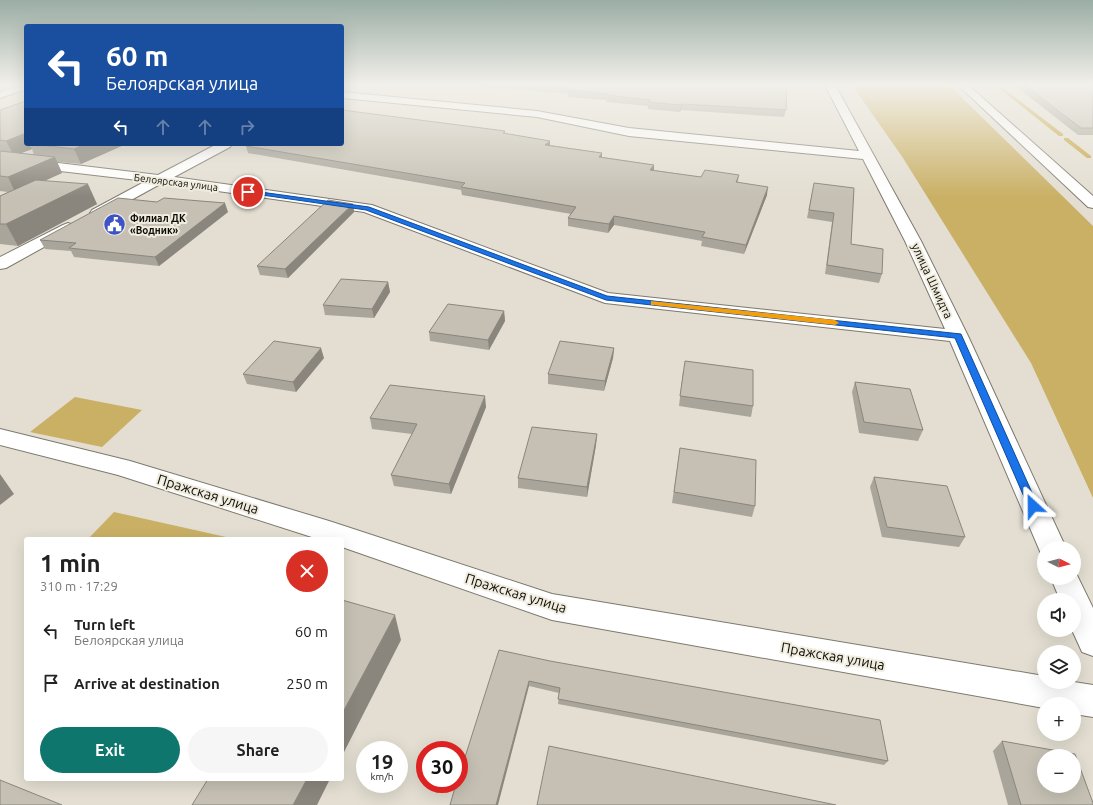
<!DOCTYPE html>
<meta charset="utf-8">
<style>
:root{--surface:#fff;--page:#f6f6f6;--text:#222;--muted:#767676;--accent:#0f766e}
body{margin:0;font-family:Ubuntu,sans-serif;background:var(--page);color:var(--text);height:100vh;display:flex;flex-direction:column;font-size:15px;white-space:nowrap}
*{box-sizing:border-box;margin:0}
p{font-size:13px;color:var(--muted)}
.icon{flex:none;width:22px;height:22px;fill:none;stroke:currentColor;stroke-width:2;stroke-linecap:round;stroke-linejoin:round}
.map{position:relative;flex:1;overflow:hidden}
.panel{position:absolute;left:24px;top:537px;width:320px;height:244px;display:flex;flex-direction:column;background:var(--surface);border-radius:4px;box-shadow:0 4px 16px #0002}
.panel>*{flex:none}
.guide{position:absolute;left:24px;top:24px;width:320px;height:122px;border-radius:4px;box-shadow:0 4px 16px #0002;background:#1a4fa0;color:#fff;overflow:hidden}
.needle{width:26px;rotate:96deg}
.tools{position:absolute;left:1037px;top:541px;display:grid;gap:8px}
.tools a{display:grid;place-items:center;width:44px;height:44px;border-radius:50%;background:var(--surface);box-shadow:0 4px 16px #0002;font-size:20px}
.speed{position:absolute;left:356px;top:741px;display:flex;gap:8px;font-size:20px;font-weight:700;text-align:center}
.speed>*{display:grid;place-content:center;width:52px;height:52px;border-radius:50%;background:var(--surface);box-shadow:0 4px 16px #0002;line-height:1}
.speed small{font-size:10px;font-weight:400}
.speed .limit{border:6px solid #d22;background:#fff;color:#111}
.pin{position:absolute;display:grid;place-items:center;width:34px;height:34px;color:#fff;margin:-17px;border:2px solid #fff;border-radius:50%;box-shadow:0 1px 4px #0007}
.me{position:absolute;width:44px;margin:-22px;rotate:336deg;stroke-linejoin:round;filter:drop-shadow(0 0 3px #0008)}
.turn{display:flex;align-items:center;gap:14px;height:84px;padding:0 16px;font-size:18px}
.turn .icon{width:52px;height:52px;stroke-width:2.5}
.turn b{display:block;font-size:28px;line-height:34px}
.lanes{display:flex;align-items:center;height:38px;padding:0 16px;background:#0003;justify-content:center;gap:20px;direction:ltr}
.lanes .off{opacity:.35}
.round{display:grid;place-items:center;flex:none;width:42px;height:42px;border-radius:21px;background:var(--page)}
.overview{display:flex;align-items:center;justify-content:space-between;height:68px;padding:0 16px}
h1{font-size:24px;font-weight:700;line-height:30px}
.cta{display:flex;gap:8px;margin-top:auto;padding:8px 16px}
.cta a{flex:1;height:46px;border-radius:24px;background:var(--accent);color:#fff;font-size:16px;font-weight:700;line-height:46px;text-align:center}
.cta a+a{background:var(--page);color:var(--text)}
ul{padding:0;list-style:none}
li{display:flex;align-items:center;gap:12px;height:52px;padding:0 16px}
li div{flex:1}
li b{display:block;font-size:15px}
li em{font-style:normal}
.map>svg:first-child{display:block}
.green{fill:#cab065}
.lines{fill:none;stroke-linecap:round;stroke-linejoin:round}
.stream{fill:#c5a33f;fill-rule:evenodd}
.minor-casing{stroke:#7d796d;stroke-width:2}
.major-casing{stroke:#7d796d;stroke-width:2}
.minor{fill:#fff;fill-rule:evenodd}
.major{fill:#fff;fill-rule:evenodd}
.wall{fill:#a9a59a;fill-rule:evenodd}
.shaded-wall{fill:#8a867d}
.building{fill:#c5c0b3;stroke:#8a867d;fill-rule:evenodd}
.route{fill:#1a73e8;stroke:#114b97}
.slow{fill:#f59e0b}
.labels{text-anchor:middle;stroke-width:4;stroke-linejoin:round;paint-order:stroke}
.far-street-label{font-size:10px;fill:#0d0c08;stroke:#f0ecde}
.far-poi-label{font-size:10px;font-weight:bold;fill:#0d0c08;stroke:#f0ecde;text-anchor:start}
.street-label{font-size:12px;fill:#0d0c08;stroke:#f0ecde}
.near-street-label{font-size:14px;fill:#0d0c08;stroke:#f0ecde}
</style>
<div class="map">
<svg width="1093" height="805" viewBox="0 0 1093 805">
<rect width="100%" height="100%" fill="#e3ded1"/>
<g class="green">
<path d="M852,85h97l144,141v272l-62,-135 -128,-205z"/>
<path d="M75,397l67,13 -40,37 -72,-15z"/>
<path d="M114,512l121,27h-147z"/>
</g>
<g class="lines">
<g class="stream">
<path d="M995,85h4l64,49v2h-4z"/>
<path d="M1064,138h4l23,18v2h-4l-23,-18z"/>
</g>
<defs>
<g id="minor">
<path d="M21,85h5v4l-26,9v-6z"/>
<path d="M825,85h10l86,156 47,95 98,212h-22v8h-2l-92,-215 -345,-38 -241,-91 -202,-29 -60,33 -5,1 -5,-1 -2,-3 2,-3 54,-29 -146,-17v-8l158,19 59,-31h15l-2,3 -56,30 198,28 236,88 337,36 -40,-88 -42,-82 -234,-23 -92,-19 -195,-19v-6l195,19 92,17 230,23z"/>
<path d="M68,223l5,2 3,3 -3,3 -67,37 -6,1v-12l63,-32z"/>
<path d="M0,429l130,32 199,60 223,73 492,82v6h30l19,3v32l-19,-3v-10h-30v4l-492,-88 -210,-73v-8h-24l-200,-64 -118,-30z"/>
<path d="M1074,569l19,39v48l-11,-4 -10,-22h2v-30h-14l-9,-22h23z"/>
</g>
<path id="major" d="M958,85h10l125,111v12l-5,-1z"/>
</defs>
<use href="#minor" class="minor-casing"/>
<use href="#major" class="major-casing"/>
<use href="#minor" class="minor"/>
<use href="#major" class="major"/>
</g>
<g class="wall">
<path d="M444,85h343l-1,25 -2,7 -103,-7 -1,2 -32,-3v-3l-42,-4 1,-2 -39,-3v-3l-59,-6 -1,1z"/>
<path d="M1014,85h79v50h-15z"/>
<path d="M0,110l26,34h100l-45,20 -24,-2 5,11 -17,7 52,24 -79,42 -18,-2v-48l8,-4 -8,-1zM32,149l2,6 -13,-2z"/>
<path d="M505,131v3l45,11 52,8v4l52,8v5l47,7 38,-2 -1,7 29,13 -23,59 -43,-8 1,-5 -88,-16 -6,8 -40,-7v-8l3,-4 -109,-19 -1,-5 -213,-37 -2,-7z"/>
<path d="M814,183l40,5 -3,56 31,30 -3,9 -54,-9 7,-52 -25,-4z"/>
<path d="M353,204l1,8 -66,66 -28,-3 -3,-9z"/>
<path d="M228,212l-69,54 -85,-9 -3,-6 -26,-2 -5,-9z"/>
<path d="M388,282l2,10 -16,26 -49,-3 -2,-10z"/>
<path d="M504,311l1,10 -16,29 -59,-9 -1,-9z"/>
<path d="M614,348l-1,10 -9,33 -56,-7v-10z"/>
<path d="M324,358l-28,34 -49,-8 -4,-10z"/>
<path d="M683,371l70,35 -2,11 -72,-11z"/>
<path d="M855,382l68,48 -5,11 -59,-8 -7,-41z"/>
<path d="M486,407l-35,87 -57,-8 -3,-11 21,-41 -40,-5 -2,-11z"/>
<path d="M597,434l-1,11 -9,52 -69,-9v-10z"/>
<path d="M680,448l75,58 -3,11 -80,-14z"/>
<path d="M874,477l91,60 -6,10 -77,-10 -12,-50z"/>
<path d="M499,650l389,111 -4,4 -326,-61 1,-11 -30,-7z"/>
<path d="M1002,741l91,64h-85l-15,-54z"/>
</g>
<g class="shaded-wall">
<path d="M508,85h1v3l-1,1z"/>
<path d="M682,104l-1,6 -1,2 1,-7z"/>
<path d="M26,133v11h3l3,5 -18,7 -8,-15z"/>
<path d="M550,141v7l-5,-3z"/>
<path d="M85,144h41l-45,20 -7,-15z"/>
<path d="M602,153v7l-3,-3z"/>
<path d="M55,157l7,16 -46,21 -8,-17z"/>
<path d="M654,165v8l-4,-3z"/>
<path d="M88,184l9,20 -79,42 -12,-22z"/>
<path d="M768,187l-1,8 -23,59 2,-9z"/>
<path d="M225,203l3,9 -69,54 -4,-9z"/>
<path d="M353,204l1,8 -66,66 -3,-9z"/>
<path d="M614,216v9l-6,8 1,-9z"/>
<path d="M388,282l2,10 -16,26 -2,-9z"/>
<path d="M504,311l1,10 -16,29 -1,-10z"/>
<path d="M321,348l3,10 -28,34 -3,-10z"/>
<path d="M614,348l-1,10 -9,33 1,-10z"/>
<path d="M485,396l1,11 -35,87 -2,-10z"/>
<path d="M597,434l-1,11 -9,52v-10z"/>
<path d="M0,474l14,20 -14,11z"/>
<path d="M395,615l6,25 -59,116v-42z"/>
<path d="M529,681v5l-31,119h-2z"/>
<path d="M307,779h23l-13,26h-24z"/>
</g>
<g class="building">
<path d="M540,85h247l-1,25 -104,-6 -1,1 -33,-3 2,-2 -43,-5 1,-1 -40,-4 3,-2z"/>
<path d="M1024,85h69v43h-12z"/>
<path d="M26,101v32l-20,8 -6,-1v-30z"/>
<path d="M342,110l163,21 -2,2 47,8 -5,4 57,8 -3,4 55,8 -4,5 51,7 4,-7 34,5 -3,7 32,5 -22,58 -44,-8 3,-5 -91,-16 -5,8 -41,-6 8,-11 -115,-20 4,-4 -219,-37 3,-2h93z"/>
<path d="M32,144h53l-11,5z"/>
<path d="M0,151l55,6 -47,20 -8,-1z"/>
<path d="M36,180l52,4 -82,40h-6v-28z"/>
<path d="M814,183l40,5 -3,56 32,5 -1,25 -55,-9 7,-52 -25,-3z"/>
<path d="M118,198l39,4 7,-4 61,5 -70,54 -86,-9 7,-5 -36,-3z"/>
<path d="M328,200l25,4 -68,65 -28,-3z"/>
<path d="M341,279l47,3 -16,27 -49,-4z"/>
<path d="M448,304l56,7 -16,29 -59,-8z"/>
<path d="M274,341l47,7 -28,34 -50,-8z"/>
<path d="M560,341l54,7 -9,33 -57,-7z"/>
<path d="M685,361l68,9v36l-73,-10z"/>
<path d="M855,382l55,7 13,41 -59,-8z"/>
<path d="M390,385l95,11 -36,88 -58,-9 26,-51 -47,-6z"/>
<path d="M532,427l65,7 -10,53 -69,-9z"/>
<path d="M680,448l76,12 -1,46 -81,-14z"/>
<path d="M874,477l73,9 18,51 -78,-10z"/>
<path d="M342,600l53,15 -53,99z"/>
<path d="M499,650l51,11 330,59 8,41 -330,-62 2,-11 -31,-7 -33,124h-46l6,-21h3v-8z"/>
<path d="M1002,741l73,13 18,49v2h-72zM1044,756h30v30h-30z"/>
<path d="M549,746l287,59h-299z"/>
<path d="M208,779h99l-14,26h-101z"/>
<path d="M0,780l62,25h-62z"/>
</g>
<linearGradient id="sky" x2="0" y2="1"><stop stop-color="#9aada4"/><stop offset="0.43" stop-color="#f2f0ea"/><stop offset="1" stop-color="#f2f0ea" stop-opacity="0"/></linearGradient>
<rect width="1093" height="197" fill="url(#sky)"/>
<path class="route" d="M246,190l123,17 238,89 354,38 77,172 -1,2h-8l-1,-2 -73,-168 -349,-38 -240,-90 -118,-17 -2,-1z"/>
<path class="slow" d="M651,301l184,19 4,3 -4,2 -182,-20h-2z"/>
<defs>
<symbol id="civic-disc" viewBox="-11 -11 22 22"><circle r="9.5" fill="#3d53c6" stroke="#f0ecde"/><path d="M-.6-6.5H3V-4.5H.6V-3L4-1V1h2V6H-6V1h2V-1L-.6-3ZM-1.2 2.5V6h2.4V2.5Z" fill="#fff"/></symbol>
</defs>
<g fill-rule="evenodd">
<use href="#civic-disc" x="102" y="212" width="25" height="25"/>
</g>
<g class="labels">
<g class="far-street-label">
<text transform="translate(176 182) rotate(7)" y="4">Белоярская улица</text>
</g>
<g class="far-poi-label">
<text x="130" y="222">Филиал ДК<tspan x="130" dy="12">«Водник»</tspan></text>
</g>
<g class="street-label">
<text transform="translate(932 281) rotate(65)" y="4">улица Шмидта</text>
</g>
<g class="near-street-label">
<text transform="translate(208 494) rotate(17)" y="5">Пражская улица</text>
<text transform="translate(516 593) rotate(17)" y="5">Пражская улица</text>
<text transform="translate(833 656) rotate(10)" y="5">Пражская улица</text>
</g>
</g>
</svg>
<div class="tools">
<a><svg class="needle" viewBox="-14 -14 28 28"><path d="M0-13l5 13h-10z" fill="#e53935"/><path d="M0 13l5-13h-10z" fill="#767676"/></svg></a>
<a><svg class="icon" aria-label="sound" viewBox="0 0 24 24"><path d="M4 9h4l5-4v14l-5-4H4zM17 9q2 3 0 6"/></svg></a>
<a><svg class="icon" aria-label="layers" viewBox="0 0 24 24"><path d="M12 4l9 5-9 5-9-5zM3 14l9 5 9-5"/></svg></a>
<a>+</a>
<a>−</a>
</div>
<div class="speed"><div>19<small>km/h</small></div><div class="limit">30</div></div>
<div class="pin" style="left:248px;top:192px;background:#d93025"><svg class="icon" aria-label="arrive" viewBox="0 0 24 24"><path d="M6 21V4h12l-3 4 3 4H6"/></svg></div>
<svg class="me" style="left:1033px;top:506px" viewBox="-20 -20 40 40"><path d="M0-17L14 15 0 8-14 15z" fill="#1a73e8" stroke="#fff" stroke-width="4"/></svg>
<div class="guide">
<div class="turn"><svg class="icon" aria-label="left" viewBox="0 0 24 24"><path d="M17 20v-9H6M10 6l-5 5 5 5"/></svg><div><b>60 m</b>Белоярская улица</div></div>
<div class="lanes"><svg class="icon" aria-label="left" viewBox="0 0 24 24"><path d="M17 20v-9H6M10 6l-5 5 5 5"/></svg><svg class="icon off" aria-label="ahead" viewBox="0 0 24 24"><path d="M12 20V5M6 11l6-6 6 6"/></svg><svg class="icon off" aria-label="ahead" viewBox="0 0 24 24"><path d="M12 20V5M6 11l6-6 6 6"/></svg><svg class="icon off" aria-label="right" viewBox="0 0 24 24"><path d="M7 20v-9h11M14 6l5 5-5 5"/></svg></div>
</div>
<section class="panel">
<div class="overview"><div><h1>1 min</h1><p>310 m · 17:29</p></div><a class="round" style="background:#d93025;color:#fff"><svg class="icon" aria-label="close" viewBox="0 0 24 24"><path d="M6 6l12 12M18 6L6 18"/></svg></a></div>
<ul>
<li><svg class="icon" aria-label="left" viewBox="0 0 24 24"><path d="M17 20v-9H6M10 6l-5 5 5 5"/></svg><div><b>Turn left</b><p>Белоярская улица</p></div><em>60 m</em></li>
<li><svg class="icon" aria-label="arrive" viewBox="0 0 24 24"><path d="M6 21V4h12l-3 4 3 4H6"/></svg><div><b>Arrive at destination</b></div><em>250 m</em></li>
</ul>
<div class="cta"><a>Exit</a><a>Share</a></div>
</section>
</div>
